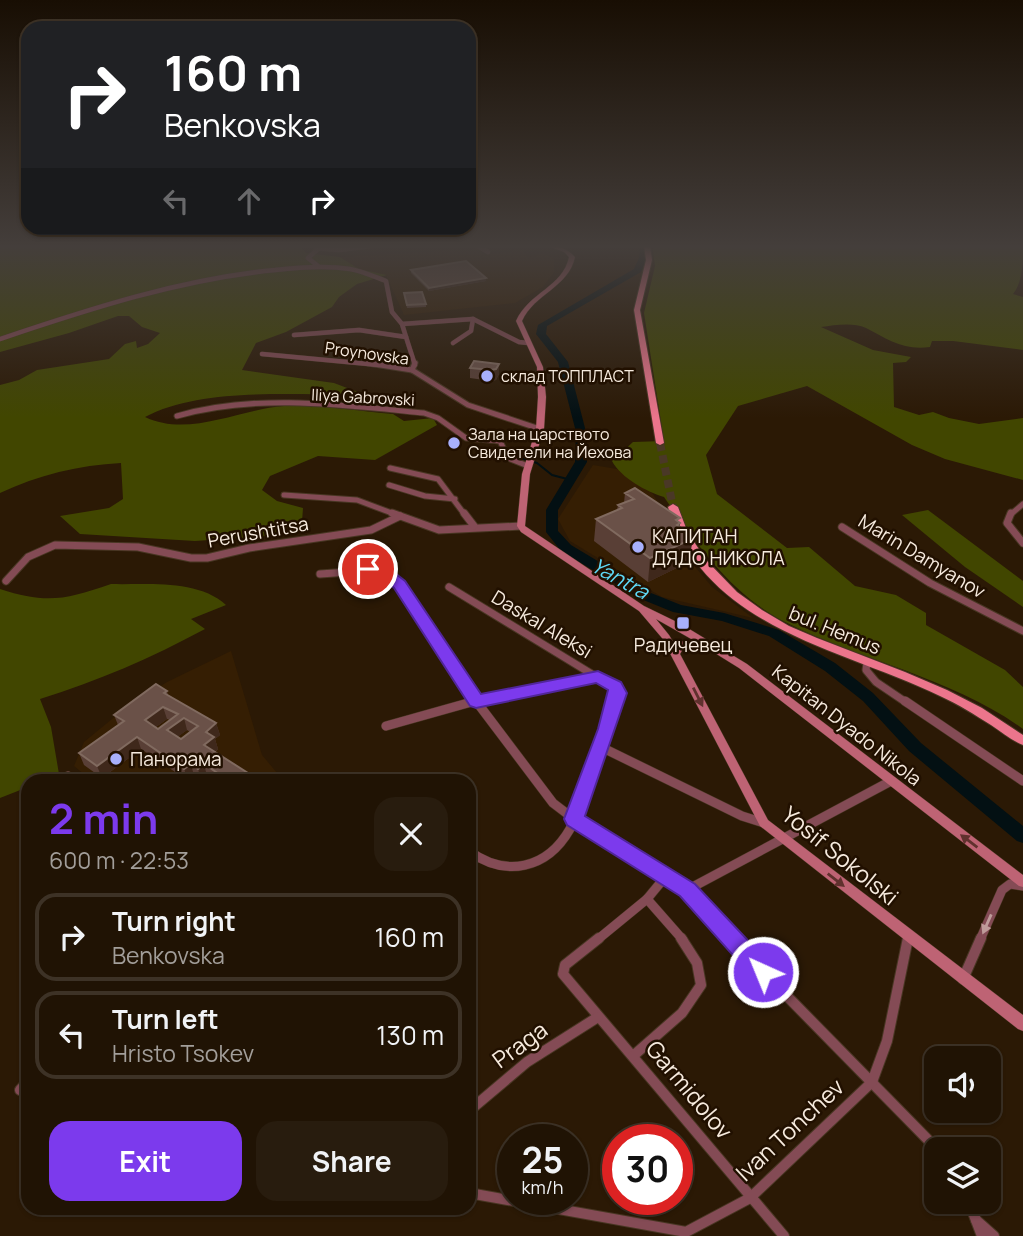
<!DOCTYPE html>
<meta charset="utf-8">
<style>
:root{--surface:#201304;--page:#281c0e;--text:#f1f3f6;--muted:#a29e9a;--line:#3d3226;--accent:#7c3aed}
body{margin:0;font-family:Manrope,sans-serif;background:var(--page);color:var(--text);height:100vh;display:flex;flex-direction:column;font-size:26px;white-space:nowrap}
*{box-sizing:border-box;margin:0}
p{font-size:23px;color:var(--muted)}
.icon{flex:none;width:38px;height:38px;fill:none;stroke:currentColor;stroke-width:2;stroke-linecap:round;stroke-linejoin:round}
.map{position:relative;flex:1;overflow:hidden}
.details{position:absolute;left:21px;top:774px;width:455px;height:441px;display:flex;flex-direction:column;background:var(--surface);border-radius:21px;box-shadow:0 2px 5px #0004,0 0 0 2px var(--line)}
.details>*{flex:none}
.banner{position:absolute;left:21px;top:21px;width:455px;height:214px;border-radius:21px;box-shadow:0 2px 5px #0004,0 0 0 2px var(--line);background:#202124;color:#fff;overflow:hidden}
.tools{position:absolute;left:924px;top:1046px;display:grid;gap:14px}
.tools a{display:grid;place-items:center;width:77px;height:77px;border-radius:14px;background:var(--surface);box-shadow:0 2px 5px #0004,0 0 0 2px var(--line);font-size:35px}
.speed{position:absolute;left:497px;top:1124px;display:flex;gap:14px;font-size:35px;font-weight:700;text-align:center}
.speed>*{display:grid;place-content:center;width:91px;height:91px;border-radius:50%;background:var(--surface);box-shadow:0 2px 5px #0004,0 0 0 2px var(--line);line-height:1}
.speed small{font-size:18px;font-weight:400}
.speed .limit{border:10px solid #d22;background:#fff;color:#111}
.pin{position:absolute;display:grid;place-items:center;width:60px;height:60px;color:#fff;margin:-30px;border:4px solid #fff;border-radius:50%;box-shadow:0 2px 7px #0007}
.me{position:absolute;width:77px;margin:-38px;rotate:316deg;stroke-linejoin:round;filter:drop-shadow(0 0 5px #0008)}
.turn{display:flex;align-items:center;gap:24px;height:147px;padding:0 28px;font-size:32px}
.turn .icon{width:91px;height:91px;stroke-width:2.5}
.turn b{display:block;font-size:49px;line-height:60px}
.lanes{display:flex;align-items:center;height:66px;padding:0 28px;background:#0003;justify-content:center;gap:35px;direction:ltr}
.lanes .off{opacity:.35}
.round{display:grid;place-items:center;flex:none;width:74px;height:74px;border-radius:21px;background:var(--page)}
.summary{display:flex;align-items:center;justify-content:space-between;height:119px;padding:0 28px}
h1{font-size:42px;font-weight:700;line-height:52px;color:var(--accent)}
.button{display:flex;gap:14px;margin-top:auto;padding:14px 28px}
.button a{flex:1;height:80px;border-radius:21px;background:var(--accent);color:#fff;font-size:28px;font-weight:700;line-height:80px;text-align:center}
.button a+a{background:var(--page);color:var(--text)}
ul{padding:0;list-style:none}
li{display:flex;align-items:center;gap:21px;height:88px;margin:0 14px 10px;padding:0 14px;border:4px solid var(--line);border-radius:21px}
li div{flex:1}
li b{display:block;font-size:26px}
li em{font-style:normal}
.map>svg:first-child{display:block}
.built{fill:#351e03}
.green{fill:#414600}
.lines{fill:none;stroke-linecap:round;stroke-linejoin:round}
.stream{stroke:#031013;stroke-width:2}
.river{fill:#031013;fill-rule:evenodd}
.primary-tunnel{stroke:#4a3826;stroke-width:8;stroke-dasharray:8 4.5;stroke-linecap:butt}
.street-far4-casing{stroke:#483623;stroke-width:5}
.street-far3-casing{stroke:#483623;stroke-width:7}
.street-far2-casing{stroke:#483623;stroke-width:9}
.street-far1-casing{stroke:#483623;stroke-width:10}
.street-casing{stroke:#483623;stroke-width:12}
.secondary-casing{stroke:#483623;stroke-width:1}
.primary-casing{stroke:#483623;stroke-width:2}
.street-far4{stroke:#844b55;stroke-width:4.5}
.street-far3{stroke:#844b55;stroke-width:5}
.street-far2{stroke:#844b55;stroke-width:7}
.street-far1{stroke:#844b55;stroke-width:9}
.street{stroke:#844b55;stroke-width:10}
.secondary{fill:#be6374;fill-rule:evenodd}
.primary{fill:#ec758c;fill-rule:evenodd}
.wall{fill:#593f36;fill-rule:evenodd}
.shaded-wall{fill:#3f281b}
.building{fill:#6a5148;stroke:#806a5f;stroke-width:2;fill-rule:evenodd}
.oneway{fill:#60312e}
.oneway2{fill:#be9b9a}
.route{fill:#7c3aed;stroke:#51269a;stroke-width:2}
.poi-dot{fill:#a8b0fc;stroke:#211000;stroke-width:2.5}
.labels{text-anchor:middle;stroke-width:5;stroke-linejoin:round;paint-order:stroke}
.far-street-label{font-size:16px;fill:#f7ebde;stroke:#211000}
.far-poi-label{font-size:16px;fill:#f7ebde;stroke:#211000;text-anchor:start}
.street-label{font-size:19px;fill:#f7ebde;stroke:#211000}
.poi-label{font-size:19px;fill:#f7ebde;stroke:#211000;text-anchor:start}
.water-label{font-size:21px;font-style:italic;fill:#5ed8f5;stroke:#211000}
.near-street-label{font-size:23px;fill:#f7ebde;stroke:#211000}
</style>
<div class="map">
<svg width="1023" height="1236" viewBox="0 0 1023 1236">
<rect width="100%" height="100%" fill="#2b1905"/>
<g class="built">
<path d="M478,249l7,6 38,-5 5,8 13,-5 13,5v14l-11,15 -28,16 -111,12 -18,-40 -27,-6 -19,-12z"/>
<path d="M593,465l24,4 36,25 43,74 16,19 41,31 -91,-21 -92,-56 -12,-22z"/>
<path d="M231,651l31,104 21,25h-192l-17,-14 10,-24 39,-32 44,-28z"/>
</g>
<g class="green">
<path d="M9,245h291l6,8 34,4 19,12 28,6 -30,9 -18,13 -7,10 -46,25 -30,11 -14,27 92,13 29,11c-65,2 -160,-8 -218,23 44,21 95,-8 139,-11 32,-2 76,5 109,8l11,7 29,-3 4,7 -62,35 -57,-4 -48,20 -8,14 15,11 26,7 -1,14 -35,14 -72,5 -115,-7 -20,-18 49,-8 14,-9 -2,-36c-42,2 -83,12 -121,30v-108l19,-5 18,-10 72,-11 16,-15 11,-3 1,7 11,-4 12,-11 -18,-6 -13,-11h-11l-49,17 -69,19v-104z"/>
<path d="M652,245h371c0,16 0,37 -10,49l10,3v53l-70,-9h-21l-2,6c-26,4 -43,-8 -64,-19 -13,-6 -31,-3 -45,-1l52,23 38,7 -5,5 -13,1 1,44 25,8 14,-3 16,6 30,6 44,-6v62l-78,-21 -33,-14 -105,-59 -69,20 -32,49 11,39 70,54 22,-1 46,39 41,9 30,18v12l79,45 18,17v42c-68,-50 -163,-69 -238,-107 -53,-27 -88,-77 -121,-125 -17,-5 -43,-19 -52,-36l21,-19 31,-1 -20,-128 11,-47z"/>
<path d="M928,510l95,71v26l-58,-40 -63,-52z"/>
<path d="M111,584c36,1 87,-5 115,21l-35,14 14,10c-54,29 -107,52 -165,70l11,28 8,47 -15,6h-16v7l-28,11v-209c46,15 65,11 111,-5z"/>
</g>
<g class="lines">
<path class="stream" d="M509,454l28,9 15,12 19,5"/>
<path class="river" d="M640,245h8l-1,13 -6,14 -94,54 -1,8 22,28 18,70 1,30 -29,48v21l13,14 80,48 30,12 43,8 55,17 56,33 38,30 48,50 102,83v17l-6,-2 -108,-90 -46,-50 -38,-30 -56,-35 -47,-15 -49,-9 -32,-13 -80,-48 -15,-19v-22l29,-48 1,-30 -18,-70 -22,-28 2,-9 96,-56 5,-11z"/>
<path class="primary-tunnel" d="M660,443l13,64"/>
<defs>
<g id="street-far4">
<path d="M315,245l1,3 23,2 40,-5"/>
<path d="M476,245l12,7"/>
<path d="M318,249l-10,9 10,8"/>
<path d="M402,324l71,-5 46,23 9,1"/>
<path d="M294,335l65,-5 47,7 9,28"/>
<path d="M0,339c89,-30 181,-60 275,-69 25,-3 51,-5 75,-1 12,2 25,8 36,12l6,31 10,12 4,13"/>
<path d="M453,343l18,-12 2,-12"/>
<path d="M262,354l117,11"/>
</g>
<g id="street-far3">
<path d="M368,363l44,7 56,35 72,24"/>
<path d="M412,370l3,-7"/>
<path d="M177,416c79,-23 167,-11 247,-3l14,5 28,20 34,3 8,17 20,8"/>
<path d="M390,468l48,11 27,36"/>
<path d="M389,485l36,11 30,3"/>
<path d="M284,495l73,5 40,15"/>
<path d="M1010,515l13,-11"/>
</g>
<g id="street-far2">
<path d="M392,513l47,17 82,-4"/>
<path d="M464,513l10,13"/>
<path d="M1011,513l-4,10 16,20"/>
<path d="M842,527l88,56 93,48"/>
<path d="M320,574l57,-4 22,15 78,118"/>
<path d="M6,581l22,-24 27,-12 83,2 53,11h16l42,-10 122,-18 29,-14"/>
<path d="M449,587l169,103 -2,13"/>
<path d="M867,663l-1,7 10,12 31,21"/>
<path d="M469,703l129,-26"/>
</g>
<g id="street-far1">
<path d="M476,701l77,102 21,16 103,63 54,58"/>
<path d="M905,701l118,80"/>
<path d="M386,726l89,-25"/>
<path d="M601,747l141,69 22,7"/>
<path d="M68,776l7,4"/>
<path d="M469,851c37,27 78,18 101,-22 10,-19 16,-41 23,-61 8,-22 18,-44 23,-67"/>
<path d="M687,890l204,-109"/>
<path d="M647,899l36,41"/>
<path d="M597,940l50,-41 19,-23"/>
<path d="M980,940l22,-50 8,-6 13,2"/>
</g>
<g id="street">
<path d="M599,938l-34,27 -2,9 221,262"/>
<path d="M730,938l208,212"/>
<path d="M963,979l18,-41"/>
<path d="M633,1056l49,-43 19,-28 -4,-22 -16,-25"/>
<path d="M20,1090l8,-9"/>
<path d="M469,1111l58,-49 71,-45"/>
<path d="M469,1193l217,39 64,-34 122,-116 15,-41 21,-103"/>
<path d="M969,1202l13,34"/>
<path d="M976,1220l18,16"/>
</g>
<path id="secondary" d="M545,245c11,0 22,3 30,12 -6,30 -41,37 -53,64l21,46 3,30 -2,32 -14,45 -5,52 119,80 37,18 66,40 276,211v12l-4,-1 -280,-218 -37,-23 -18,2 -4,7 88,166 255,195v16l-5,-2 -258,-203 -98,-188 -23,-27 -118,-79 -4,-6 5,-52 14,-45 2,-32 -1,-30 -21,-46c13,-29 47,-34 53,-64l-5,-5zM656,619l37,21 -16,2 -2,3 -6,-10z"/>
<g id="primary">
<path d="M644,245h6l2,15 -12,50 24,133 -4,2 -4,-2 -22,-133 12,-50z"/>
<path d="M673,504l5,3 10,26 19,28 30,31 25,18 27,16 28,12 88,34 42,18 35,18 41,27v10c-11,-4 -21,-13 -32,-20 -16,-10 -33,-21 -51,-29 -99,-48 -234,-67 -272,-189z"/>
</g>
</defs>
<use href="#street-far4" class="street-far4-casing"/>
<use href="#street-far3" class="street-far3-casing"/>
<use href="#street-far2" class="street-far2-casing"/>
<use href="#street-far1" class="street-far1-casing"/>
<use href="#street" class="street-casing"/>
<use href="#secondary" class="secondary-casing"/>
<use href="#primary" class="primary-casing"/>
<use href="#street-far4" class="street-far4"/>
<use href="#street-far3" class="street-far3"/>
<use href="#street-far2" class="street-far2"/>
<use href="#street-far1" class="street-far1"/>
<use href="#street" class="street"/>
<use href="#secondary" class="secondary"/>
<use href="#primary" class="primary"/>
</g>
<g class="wall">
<path d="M411,270l75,11 -57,10 -18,-18z"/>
<path d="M404,296l22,8v3l-19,1z"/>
<path d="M499,364v10l-3,6 -5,1 -21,-3v-10z"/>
<path d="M625,493l54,29 1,1v4l13,9 -4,26 -41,20 -54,-41 2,-22 21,-9 1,-5 6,-2z"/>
<path d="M167,691l1,4 48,28 4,12 -5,4 3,10 -3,3 44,28h-45l-7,-4 -6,4 -7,-4 -5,4h-2l-46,-31 -39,29 -18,-13 -5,-12 39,-28 -4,-10zM167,719l3,1 -12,9 -2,-2zM187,730l3,2 -9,7 -4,-2z"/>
</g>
<g class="shaded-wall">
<path d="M486,278v3l-57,10v-3z"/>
<path d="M499,364v10l-3,6 -5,1v-11z"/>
<path d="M693,536l-4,26 -41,20 2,-24z"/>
<path d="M163,707l4,12 -18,13 -4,-12z"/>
<path d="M184,718l3,12 -16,12 -4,-12z"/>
<path d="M216,723l4,12 -5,4 3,10 -10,8 -4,-12 2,-13z"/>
<path d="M137,737l4,12 -39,29 -5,-12z"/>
<path d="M191,764l3,12 -6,4 -4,-11z"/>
<path d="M204,764l3,12 -6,4 -3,-11z"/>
</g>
<g class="building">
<path d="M466,261l20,17 -57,10 -18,-18z"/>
<path d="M422,292l4,12 -19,1 -3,-12z"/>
<path d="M474,361l25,3 -3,5 -5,1 -21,-2z"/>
<path d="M635,488l45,30 -4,2 4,3 -3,2 16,11 -3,2 2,1 -42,19 -54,-39 26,-11 -4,-3 16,-6 -9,-6z"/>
<path d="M156,684l11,7 -3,2 52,30 -10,9 8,5 -10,8 55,35h-31l-24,-16 -6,5 -7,-5 -7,5 -47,-32 -40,29 -18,-13 45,-32 -10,-6zM163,707l15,7 -20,15 -13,-9zM184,718l14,8 -17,13 -14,-9z"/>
</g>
<defs><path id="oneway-solid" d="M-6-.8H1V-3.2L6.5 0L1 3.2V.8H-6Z" transform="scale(1.75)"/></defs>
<g class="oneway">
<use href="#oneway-solid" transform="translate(698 697) rotate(63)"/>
<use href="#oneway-solid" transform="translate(969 841) rotate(-143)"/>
<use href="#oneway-solid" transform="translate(836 880) rotate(38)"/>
</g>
<use class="oneway2" href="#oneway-solid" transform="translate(987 924) rotate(114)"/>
<linearGradient id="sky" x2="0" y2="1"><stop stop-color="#180e03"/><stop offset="0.59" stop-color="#443e3b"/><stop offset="1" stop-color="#443e3b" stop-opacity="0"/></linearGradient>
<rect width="1023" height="418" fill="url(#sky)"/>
<path class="route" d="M368,564l23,6 14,11 76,113 117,-23 23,11 6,11 -42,123 110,68 76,81 3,7 -3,8 -8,3 -8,-3 -75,-84 -113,-71 -3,-6 34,-90 10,-39 -12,-7 -120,25 -6,-2 -76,-118 -13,-11 -19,-5 -2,-3 2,-3z"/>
<g class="poi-dot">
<circle cx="487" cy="376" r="7"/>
<circle cx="454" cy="443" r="7"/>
<circle cx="638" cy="547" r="7"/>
<rect x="676" y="616" width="14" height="14" rx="3.5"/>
<circle cx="116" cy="759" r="7"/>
</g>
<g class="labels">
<g class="far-street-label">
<text transform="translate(367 353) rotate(8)" y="6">Proynovska</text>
<text transform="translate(363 397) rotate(3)" y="6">Iliya Gabrovski</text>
</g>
<g class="far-poi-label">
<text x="501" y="382">склад ТОППЛАСТ</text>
<text x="468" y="440">Зала на царството<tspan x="468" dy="18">Свидетели на Йехова</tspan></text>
</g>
<g class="street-label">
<text transform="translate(258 532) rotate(-10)" y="7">Perushtitsa</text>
<text transform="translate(922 556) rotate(31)" y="7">Marin Damyanov</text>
<text transform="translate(542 624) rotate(31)" y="7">Daskal Aleksi</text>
<text transform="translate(835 630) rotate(22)" y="7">bul. Hemus</text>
<text transform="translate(847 725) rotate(38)" y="7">Kapitan Dyado Nikola</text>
</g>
<g class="poi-label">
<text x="652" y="543">КАПИТАН<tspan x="652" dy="22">ДЯДО НИКОЛА</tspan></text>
<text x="683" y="652" text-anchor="middle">Радичевец</text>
<text x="130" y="766">Панорама</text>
</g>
<g class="water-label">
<text transform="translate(620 579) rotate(29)" y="7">Yantra</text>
</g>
<g class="near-street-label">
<text transform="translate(840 856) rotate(39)" y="8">Yosif Sokolski</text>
<text transform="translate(520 1045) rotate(-36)" y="8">Praga</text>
<text transform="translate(689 1090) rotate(50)" y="8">Garmidolov</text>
<text transform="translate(790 1130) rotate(-43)" y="8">Ivan Tonchev</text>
</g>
</g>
</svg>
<div class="tools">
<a><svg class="icon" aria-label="sound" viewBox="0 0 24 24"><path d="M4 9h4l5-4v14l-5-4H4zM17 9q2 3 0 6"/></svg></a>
<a><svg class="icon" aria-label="layers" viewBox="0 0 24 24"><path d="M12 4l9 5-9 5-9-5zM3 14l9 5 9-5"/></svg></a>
</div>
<div class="speed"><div>25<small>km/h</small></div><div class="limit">30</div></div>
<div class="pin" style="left:368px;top:569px;background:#d93025"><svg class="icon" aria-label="arrive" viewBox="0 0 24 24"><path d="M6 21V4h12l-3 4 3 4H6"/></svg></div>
<svg class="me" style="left:763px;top:972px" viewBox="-20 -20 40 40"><circle r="17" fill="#7c3aed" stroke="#fff" stroke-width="3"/><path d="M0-11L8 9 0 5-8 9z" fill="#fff"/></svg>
<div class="banner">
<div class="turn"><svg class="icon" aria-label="right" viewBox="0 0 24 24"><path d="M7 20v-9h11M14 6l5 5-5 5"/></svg><div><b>160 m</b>Benkovska</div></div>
<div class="lanes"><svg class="icon off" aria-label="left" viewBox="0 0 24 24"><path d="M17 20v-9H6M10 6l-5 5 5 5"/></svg><svg class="icon off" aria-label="ahead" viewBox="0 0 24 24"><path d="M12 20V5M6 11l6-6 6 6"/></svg><svg class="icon" aria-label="right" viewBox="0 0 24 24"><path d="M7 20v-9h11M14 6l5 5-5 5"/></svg></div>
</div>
<section class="details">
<div class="summary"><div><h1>2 min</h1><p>600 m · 22:53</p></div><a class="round"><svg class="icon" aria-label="close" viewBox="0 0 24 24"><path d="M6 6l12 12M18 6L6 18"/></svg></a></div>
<ul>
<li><svg class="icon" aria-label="right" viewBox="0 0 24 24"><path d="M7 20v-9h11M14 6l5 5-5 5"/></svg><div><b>Turn right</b><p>Benkovska</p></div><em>160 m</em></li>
<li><svg class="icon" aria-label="left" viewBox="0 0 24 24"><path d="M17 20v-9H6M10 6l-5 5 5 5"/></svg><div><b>Turn left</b><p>Hristo Tsokev</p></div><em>130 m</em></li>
</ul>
<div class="button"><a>Exit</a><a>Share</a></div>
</section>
</div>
